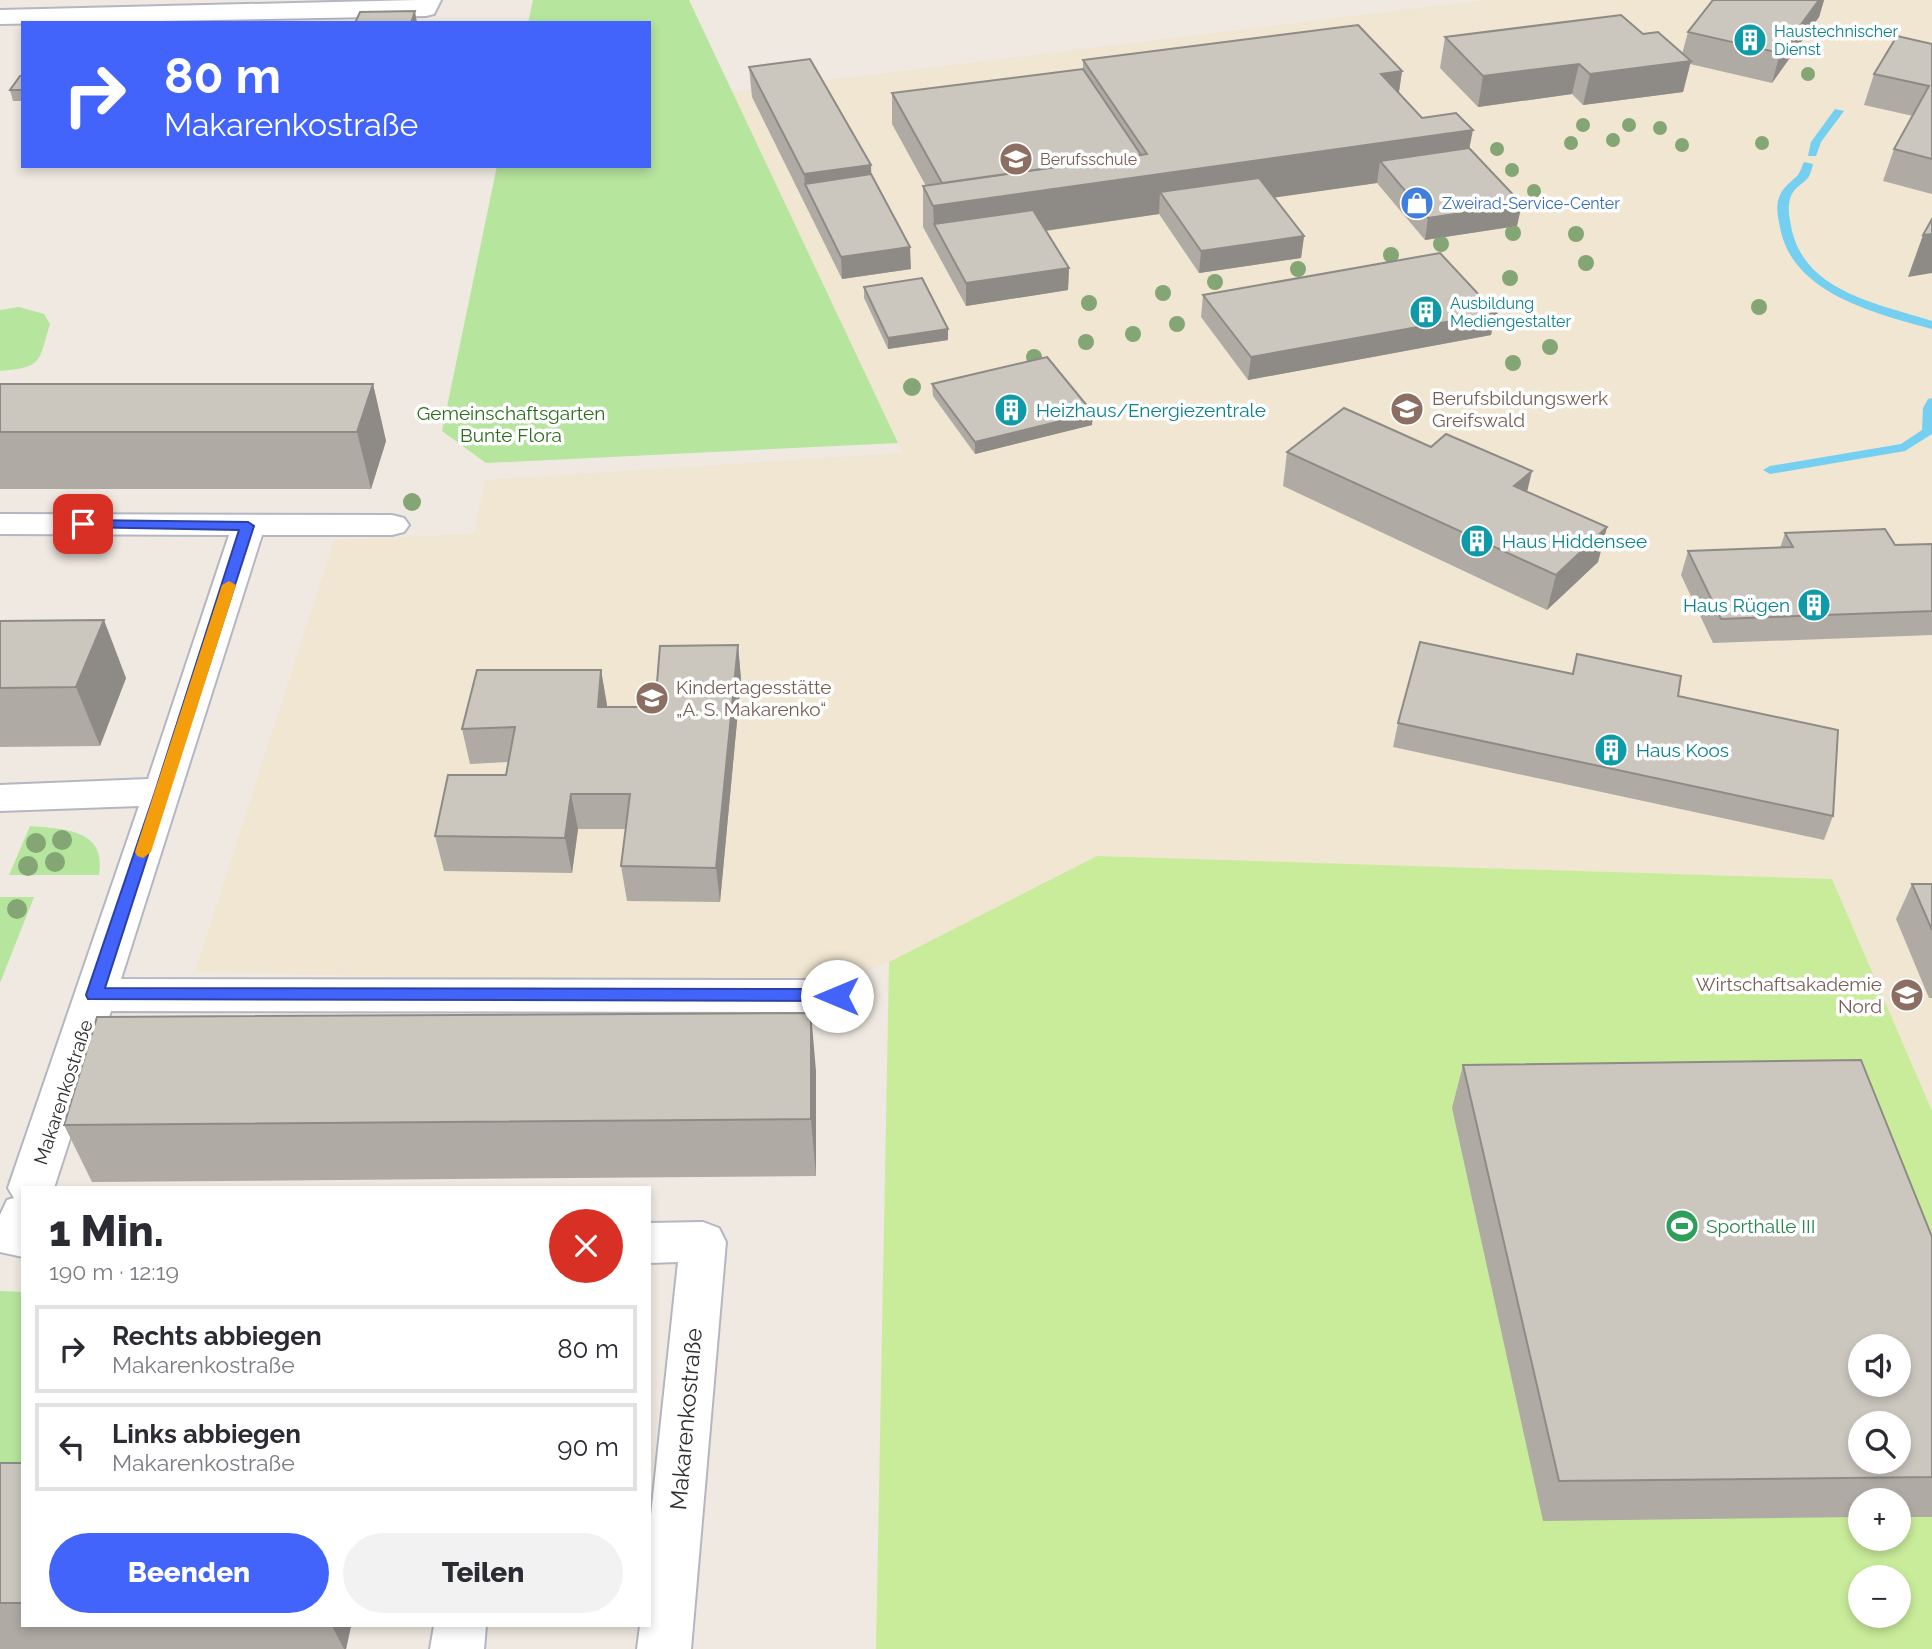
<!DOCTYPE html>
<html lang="de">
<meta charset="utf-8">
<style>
:root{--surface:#fff;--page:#f2f2f3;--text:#2b2b33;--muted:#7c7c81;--line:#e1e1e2;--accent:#4264fb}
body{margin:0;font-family:Raleway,sans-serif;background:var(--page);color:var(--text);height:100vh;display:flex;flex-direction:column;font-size:26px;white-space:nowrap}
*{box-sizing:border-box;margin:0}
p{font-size:23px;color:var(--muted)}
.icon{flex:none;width:38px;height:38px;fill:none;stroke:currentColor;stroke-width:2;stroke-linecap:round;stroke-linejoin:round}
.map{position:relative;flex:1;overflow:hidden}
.sheet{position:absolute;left:21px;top:1186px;width:630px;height:441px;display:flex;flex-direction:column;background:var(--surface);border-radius:0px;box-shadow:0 4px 10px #0003}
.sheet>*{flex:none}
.hud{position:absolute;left:21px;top:21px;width:630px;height:147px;border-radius:0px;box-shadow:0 4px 10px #0003;background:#4264fb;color:#fff;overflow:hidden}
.fabs{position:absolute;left:1848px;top:1334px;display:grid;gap:14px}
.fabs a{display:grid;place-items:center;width:63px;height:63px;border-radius:50%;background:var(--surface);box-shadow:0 4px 10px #0003;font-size:35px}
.pin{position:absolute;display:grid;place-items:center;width:60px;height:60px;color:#fff;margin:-30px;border-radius:14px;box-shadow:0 4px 10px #0006}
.me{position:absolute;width:77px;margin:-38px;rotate:270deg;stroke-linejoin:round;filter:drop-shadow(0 0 5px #0008)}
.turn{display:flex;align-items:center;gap:24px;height:147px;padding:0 28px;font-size:32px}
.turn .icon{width:91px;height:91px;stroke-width:2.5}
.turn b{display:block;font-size:49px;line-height:60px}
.round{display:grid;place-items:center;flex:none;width:74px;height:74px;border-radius:37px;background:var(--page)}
.summary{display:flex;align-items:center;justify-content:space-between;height:119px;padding:0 28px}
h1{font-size:42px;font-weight:800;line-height:52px}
.primary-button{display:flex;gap:14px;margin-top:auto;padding:14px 28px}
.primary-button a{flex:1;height:80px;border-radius:42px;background:var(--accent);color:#fff;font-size:28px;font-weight:800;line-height:80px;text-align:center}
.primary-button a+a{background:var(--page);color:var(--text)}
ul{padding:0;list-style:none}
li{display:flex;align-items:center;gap:21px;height:88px;margin:0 14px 10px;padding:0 14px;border:4px solid var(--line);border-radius:0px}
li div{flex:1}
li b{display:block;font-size:26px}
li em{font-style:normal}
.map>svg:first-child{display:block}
.education{fill:#f0e6d1}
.green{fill:#b6e59e}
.pitch{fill:#c9ec9a;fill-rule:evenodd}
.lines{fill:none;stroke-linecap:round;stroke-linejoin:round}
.stream{fill:#75cff0;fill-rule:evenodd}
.minor-casing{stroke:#b4b7c1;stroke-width:4}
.minor{fill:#fff;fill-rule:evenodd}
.tree{fill:#84a574}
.wall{fill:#afaba4}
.shaded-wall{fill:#8e8b86}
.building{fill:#cbc7bf;stroke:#8e8b86;stroke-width:2;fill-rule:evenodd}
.route{fill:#4264fb;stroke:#2b41a3;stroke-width:2}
.slow{fill:#f59e0b}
.labels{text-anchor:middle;stroke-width:7;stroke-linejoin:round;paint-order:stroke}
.far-culture-label{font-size:16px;fill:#0d838f;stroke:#fff;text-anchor:start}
.far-education-label{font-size:16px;fill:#785e54;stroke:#fff;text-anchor:start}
.far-shop-label{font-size:16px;fill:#366cbe;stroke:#fff;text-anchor:start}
.education-label{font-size:19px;fill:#785e54;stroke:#fff;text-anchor:start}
.culture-label{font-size:19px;fill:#0d838f;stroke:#fff;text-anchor:start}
.park-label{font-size:19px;fill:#2c6e1b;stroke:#fff}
.street-label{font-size:19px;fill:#2e2e2e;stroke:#fff}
.leisure-label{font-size:19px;fill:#27864d;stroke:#fff;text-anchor:start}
.near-street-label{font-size:23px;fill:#2e2e2e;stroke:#fff}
</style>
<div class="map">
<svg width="1932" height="1649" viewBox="0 0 1932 1649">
<rect width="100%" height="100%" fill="#efe9e1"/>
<path class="education" d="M1485,0h447v1111l-100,-232 -735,-23 -208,106 -64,24 -630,-14 139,-432 140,-6 11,-54 418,-27 -173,-361z"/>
<g class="green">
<path d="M533,0h156l209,443 -412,20 -44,-32 55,-265h152v-143h-121z"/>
<path d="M19,307l25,7 6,10c-12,38 -6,43 -50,47v-61z"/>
<path d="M30,826c34,3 77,3 69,49h-90z"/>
<path d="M0,897h34l-34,86z"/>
<path d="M0,1291l23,1v213h-23z"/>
</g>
<path class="pitch" d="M1097,856l735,23 100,232v538h-1056l13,-687zM1860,1346h39v38h-39zM1860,1423h39v38h-39zM1860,1500h39v38h-39zM1860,1577h39v38h-39z"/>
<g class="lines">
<g class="stream">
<path d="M1835,109l9,2 -23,31 -5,14h-8l3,-14z"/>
<path d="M1804,162l9,2c-1,4 -3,12 -6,15 -7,7 -14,9 -17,20 -3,11 0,21 2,32 15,62 88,73 140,90v8c-54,-15 -136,-34 -151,-97 -2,-10 -5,-20 -3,-31 3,-13 11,-17 19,-25 3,-3 5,-10 7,-14z"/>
<path d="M1932,398v36l-27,17 -135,23 -7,-4 7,-4 131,-22 21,-14 1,-22 5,-9z"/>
</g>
<defs>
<g id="minor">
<path d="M417,0h24l-7,14 -8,2 -426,8v-14z"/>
<path d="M0,514l392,1 12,3 5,7 -5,7 -12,3h-130l-141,444 716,1 15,5 6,11 -6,11 -15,5 -726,-1 -57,177h-31v69l-23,-5v-37l7,-15 7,-2 -6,-10 131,-382 -139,5v-26l148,-6 81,-244 -229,-1z"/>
<path d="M703,1222l16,6 7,14 -35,407h-54l3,-23h9v-92l29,-272 -29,1v-40z"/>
<path d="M434,1626h52l-2,23h-54z"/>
</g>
</defs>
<use href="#minor" class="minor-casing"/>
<use href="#minor" class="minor"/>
</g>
<g class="tree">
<circle cx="1808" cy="74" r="7"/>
<circle cx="1583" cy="125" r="7"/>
<circle cx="1629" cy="125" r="7"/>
<circle cx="1660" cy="128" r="7"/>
<circle cx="1613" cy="140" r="7"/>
<circle cx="1571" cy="143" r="7"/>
<circle cx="1762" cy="143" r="7"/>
<circle cx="1682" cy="145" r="7"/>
<circle cx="1497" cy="149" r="7"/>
<circle cx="1512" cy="170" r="7"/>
<circle cx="1534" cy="191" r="7"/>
<circle cx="1513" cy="233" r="8"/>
<circle cx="1576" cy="234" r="8"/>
<circle cx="1441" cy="244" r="8"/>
<circle cx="1391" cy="255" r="8"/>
<circle cx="1586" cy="263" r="8"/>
<circle cx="1298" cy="269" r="8"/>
<circle cx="1510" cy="278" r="8"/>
<circle cx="1215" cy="282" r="8"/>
<circle cx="1163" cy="293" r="8"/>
<circle cx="1089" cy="303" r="8"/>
<circle cx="1759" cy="307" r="8"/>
<circle cx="1177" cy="324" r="8"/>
<circle cx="1133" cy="334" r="8"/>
<circle cx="1086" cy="342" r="8"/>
<circle cx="1550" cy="347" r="8"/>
<circle cx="1034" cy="357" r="8"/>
<circle cx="1513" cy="363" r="8"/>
<circle cx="912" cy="387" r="9"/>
<circle cx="412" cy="502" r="9"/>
<circle cx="62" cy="840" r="10"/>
<circle cx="36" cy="843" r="10"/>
<circle cx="55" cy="862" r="10"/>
<circle cx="28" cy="866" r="10"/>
<circle cx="17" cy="909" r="10"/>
</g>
<g class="wall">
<path d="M1713,0h111l-5,17 -47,66 -82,-19 -7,28 -100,13 -11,-11 -94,13 -38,-39 5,-31 198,-3 39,20 6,-22z"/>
<path d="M1932,44v150l-49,-13 11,-32 19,-33 -49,-11 10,-31z"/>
<path d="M1083,60l319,11 -3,22 23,25 47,30 48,78 -92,14 -48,-57 -103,14 30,39 -3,22 -102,15 -40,-59 -113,17 23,37 -1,22 -102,16 -43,-79v-41h3l-34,-62v-31l191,-24z"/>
<path d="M749,67l122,107 40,95 -69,10 -90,-182z"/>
<path d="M23,76v25h-10l-3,-11z"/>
<path d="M864,287l84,42v11l-60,9 -24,-51z"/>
<path d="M1203,295l293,18 -5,22 -243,45 -47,-63z"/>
<path d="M0,384h373l13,57 -15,48h-371z"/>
<path d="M932,384l160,41 -117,29 -42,-58z"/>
<path d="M1287,452l240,40 80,35 -9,35 -51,48 -264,-124z"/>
<path d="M1785,533l110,12 37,-1v91l-219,8 -32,-68 7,-24 92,-3z"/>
<path d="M0,621l126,57 -26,68 -100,1z"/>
<path d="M738,645l3,34 -21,223 -93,-1 -6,-35 5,-37h-48l-6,44 -128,-2 -9,-35 71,-61 2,-13 -38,2 -8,-35 139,-59 6,37h48z"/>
<path d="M1577,654l101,42 155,120 -9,24 -431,-93 5,-24 174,-50z"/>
<path d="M1912,884h20v114h-3l-33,-79z"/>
<path d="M1463,1065l469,172v280h-33v-17h-39v17l-317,4 -91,-413z"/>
<path d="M816,1071v105l-724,6 -28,-57z"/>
<path d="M0,1463h23v163h328l-5,23h-346z"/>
</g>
<g class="shaded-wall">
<path d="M1819,0h5l-5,17 -47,66 8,-30z"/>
<path d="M415,11l2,12h-6z"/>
<path d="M1691,61l-8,31 -100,13 7,-31z"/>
<path d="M1579,64l-7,30 -94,13 5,-31z"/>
<path d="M1402,71l-6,39 -15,-36z"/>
<path d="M1473,130l-8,40 -85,-9 -3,22 -203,29 -14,-20 -1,22 -214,31 -11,-21 -1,-18z"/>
<path d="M871,165l1,31 -67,-12 -1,-10z"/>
<path d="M1522,204l-5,22 -92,14 3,-22z"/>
<path d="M1932,234v39l-24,4 15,-42z"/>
<path d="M1304,236l-3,22 -102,15 2,-22z"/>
<path d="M910,247l1,22 -69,10 -1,-22z"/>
<path d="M1069,268l-1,22 -102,16v-23z"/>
<path d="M1496,313l-5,22 -243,45 3,-23z"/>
<path d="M948,329v11l-60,9v-11z"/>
<path d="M373,384l13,57 -15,48 -14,-57z"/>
<path d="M1093,413l-1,12 -117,29v-12z"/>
<path d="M1532,471l-8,34 -10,-19z"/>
<path d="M1607,527l-9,35 -51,48 9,-35z"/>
<path d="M104,620l22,58 -26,68 -24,-59z"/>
<path d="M738,645l3,34 -21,223 -4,-34z"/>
<path d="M601,670l6,35 -4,37 -5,-35z"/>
<path d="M571,794l7,35 -6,44 -7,-35z"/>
<path d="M811,1013l5,58v105l-5,-57z"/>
<path d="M332,1626h19l-5,23h-2z"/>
</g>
<g class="building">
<path d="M1713,0h106l-39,53 -92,-21z"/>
<path d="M415,11l-4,12h-56l5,-11z"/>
<path d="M1621,15l22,19 15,-2 33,29 -101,13 -11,-10 -96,12 -38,-39z"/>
<path d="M1358,25l44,46 -21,3 41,44 34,-5 17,17 -540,76 -10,-20 224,-32 -64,-94z"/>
<path d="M1897,36l35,8v115l-38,-10 35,-63 -55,-12z"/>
<path d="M810,59l61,106 -67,9 -55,-107z"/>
<path d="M1083,69l58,86 -199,28 -50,-90z"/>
<path d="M20,76h3v14h-13z"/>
<path d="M1469,148l53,56 -94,14 -48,-57z"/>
<path d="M871,174l39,73 -69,10 -36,-73z"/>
<path d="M1259,178l45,58 -103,15 -41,-59z"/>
<path d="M1033,210l36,58 -103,15 -32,-59z"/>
<path d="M1932,219v15l-9,1z"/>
<path d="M1440,253l56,60 -245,44 -48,-62z"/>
<path d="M922,278l26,51 -60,9 -24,-51z"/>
<path d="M1047,357l46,56 -118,29 -43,-58z"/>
<path d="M0,384h373l-16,48h-357z"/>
<path d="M1344,408l87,39 15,-13 86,37 -18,15 93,41 -51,48 -269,-123z"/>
<path d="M1885,529l10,16 37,-1v67l-211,8 -33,-68 105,-4 -8,-14z"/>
<path d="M104,620l-28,67 -76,1v-67z"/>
<path d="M1420,642l153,32 4,-20 104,22 -3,20 160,34 -5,86 -435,-93z"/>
<path d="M738,645l-22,223 -95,-2 9,-72h-59l-6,44 -130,-2 13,-61h58l9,-48 -53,2 15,-59h124l-3,37h57l5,-61z"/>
<path d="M1912,884h20v46z"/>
<path d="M811,1013v106l-747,6 33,-108z"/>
<path d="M1861,1060l71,177v240l-373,4 -96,-416zM1860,1346h39v38h-39zM1860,1423h39v38h-39z"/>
<rect x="0" y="1463" width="23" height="140"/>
</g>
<path class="route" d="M83,520l165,2 6,4 -149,462 732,1 6,2 2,5 -2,5 -755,-2 -2,-4 69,-203 84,-262 -161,-3v-6z"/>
<path class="slow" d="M229,581l7,4 -85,267 -8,6 -6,-2 -2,-4 87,-267z"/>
<defs>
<symbol id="building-disc" viewBox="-11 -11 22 22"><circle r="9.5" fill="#0f9aa8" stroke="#fff"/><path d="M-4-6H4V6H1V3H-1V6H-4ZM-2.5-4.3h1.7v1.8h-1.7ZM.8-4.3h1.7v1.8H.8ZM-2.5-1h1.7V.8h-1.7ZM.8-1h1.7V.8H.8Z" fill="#fff"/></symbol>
<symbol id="school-disc" viewBox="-11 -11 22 22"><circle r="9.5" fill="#8d6e63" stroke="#fff"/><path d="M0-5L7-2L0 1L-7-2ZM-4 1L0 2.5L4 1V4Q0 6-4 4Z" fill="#fff"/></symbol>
<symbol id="shop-disc" viewBox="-11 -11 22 22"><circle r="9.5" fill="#3f7fe0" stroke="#fff"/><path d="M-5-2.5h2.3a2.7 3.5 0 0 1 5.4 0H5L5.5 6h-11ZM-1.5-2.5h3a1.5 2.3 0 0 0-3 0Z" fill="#fff"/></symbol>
<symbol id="university-disc" viewBox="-11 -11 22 22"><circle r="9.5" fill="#8d6e63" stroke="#fff"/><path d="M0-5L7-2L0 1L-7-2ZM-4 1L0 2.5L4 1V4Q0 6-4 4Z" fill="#fff"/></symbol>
<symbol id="stadium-disc" viewBox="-11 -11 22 22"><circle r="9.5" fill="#2e9e5b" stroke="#fff"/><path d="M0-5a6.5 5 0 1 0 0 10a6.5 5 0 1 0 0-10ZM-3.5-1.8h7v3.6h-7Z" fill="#fff"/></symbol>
</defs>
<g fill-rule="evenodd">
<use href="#building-disc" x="1731" y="21" width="38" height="38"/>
<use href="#school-disc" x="997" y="140" width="38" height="38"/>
<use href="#shop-disc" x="1398" y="184" width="38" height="38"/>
<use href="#building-disc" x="1407" y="293" width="38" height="38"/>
<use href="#university-disc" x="1388" y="390" width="38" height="38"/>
<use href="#building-disc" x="992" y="391" width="38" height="38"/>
<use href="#building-disc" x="1458" y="522" width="38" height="38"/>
<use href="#building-disc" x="1795" y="586" width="38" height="38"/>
<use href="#school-disc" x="633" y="679" width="38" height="38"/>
<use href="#building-disc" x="1592" y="731" width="38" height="38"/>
<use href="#university-disc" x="1888" y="976" width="38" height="38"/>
<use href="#stadium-disc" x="1663" y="1207" width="38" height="38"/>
</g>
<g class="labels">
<g class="far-culture-label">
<text x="1774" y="37">Haustechnischer<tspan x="1774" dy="18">Dienst</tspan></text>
<text x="1450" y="309">Ausbildung<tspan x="1450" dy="18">Mediengestalter</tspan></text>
</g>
<g class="far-education-label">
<text x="1040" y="165">Berufsschule</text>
</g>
<g class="far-shop-label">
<text x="1442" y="209">Zweirad-Service-Center</text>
</g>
<g class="education-label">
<text x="1432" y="405">Berufsbildungswerk<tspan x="1432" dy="22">Greifswald</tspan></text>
<text x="676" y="694">Kindertagesstätte<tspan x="676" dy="22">„A. S. Makarenko“</tspan></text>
<text x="1882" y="991" text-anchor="end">Wirtschaftsakademie<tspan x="1882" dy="22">Nord</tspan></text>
</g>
<g class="culture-label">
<text x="1036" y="417">Heizhaus/Energiezentrale</text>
<text x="1502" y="548">Haus Hiddensee</text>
<text x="1790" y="612" text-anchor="end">Haus Rügen</text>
<text x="1636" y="757">Haus Koos</text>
</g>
<g class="park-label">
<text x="511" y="420">Gemeinschaftsgarten<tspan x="511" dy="22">Bunte Flora</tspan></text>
</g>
<g class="street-label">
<text transform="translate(63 1092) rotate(-72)" y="7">Makarenkostraße</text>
</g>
<g class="leisure-label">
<text x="1706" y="1233">Sporthalle III</text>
</g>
<g class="near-street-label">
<text transform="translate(686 1419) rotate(-85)" y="8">Makarenkostraße</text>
</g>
</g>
</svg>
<div class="fabs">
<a><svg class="icon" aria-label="sound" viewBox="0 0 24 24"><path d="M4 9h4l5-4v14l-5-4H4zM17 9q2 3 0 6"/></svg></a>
<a><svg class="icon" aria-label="search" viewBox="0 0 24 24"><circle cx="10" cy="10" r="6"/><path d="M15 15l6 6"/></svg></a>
<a>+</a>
<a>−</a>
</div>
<div class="pin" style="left:83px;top:524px;background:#d93025"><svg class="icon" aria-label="arrive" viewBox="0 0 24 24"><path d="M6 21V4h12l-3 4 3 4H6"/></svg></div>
<svg class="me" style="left:837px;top:996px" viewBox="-20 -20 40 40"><circle r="19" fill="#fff"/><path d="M0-13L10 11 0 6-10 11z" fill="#4264fb"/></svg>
<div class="hud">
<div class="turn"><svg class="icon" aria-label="right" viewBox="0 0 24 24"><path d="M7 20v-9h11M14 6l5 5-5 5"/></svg><div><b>80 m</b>Makarenkostraße</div></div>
</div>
<section class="sheet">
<div class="summary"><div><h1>1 Min.</h1><p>190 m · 12:19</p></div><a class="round" style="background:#d93025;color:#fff"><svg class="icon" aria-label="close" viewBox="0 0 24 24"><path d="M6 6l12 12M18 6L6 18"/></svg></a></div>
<ul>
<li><svg class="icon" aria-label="right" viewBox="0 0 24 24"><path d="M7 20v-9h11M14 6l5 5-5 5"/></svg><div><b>Rechts abbiegen</b><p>Makarenkostraße</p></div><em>80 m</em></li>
<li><svg class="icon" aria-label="left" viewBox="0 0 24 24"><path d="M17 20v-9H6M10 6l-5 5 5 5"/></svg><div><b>Links abbiegen</b><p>Makarenkostraße</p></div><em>90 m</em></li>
</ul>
<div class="primary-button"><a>Beenden</a><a>Teilen</a></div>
</section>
</div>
